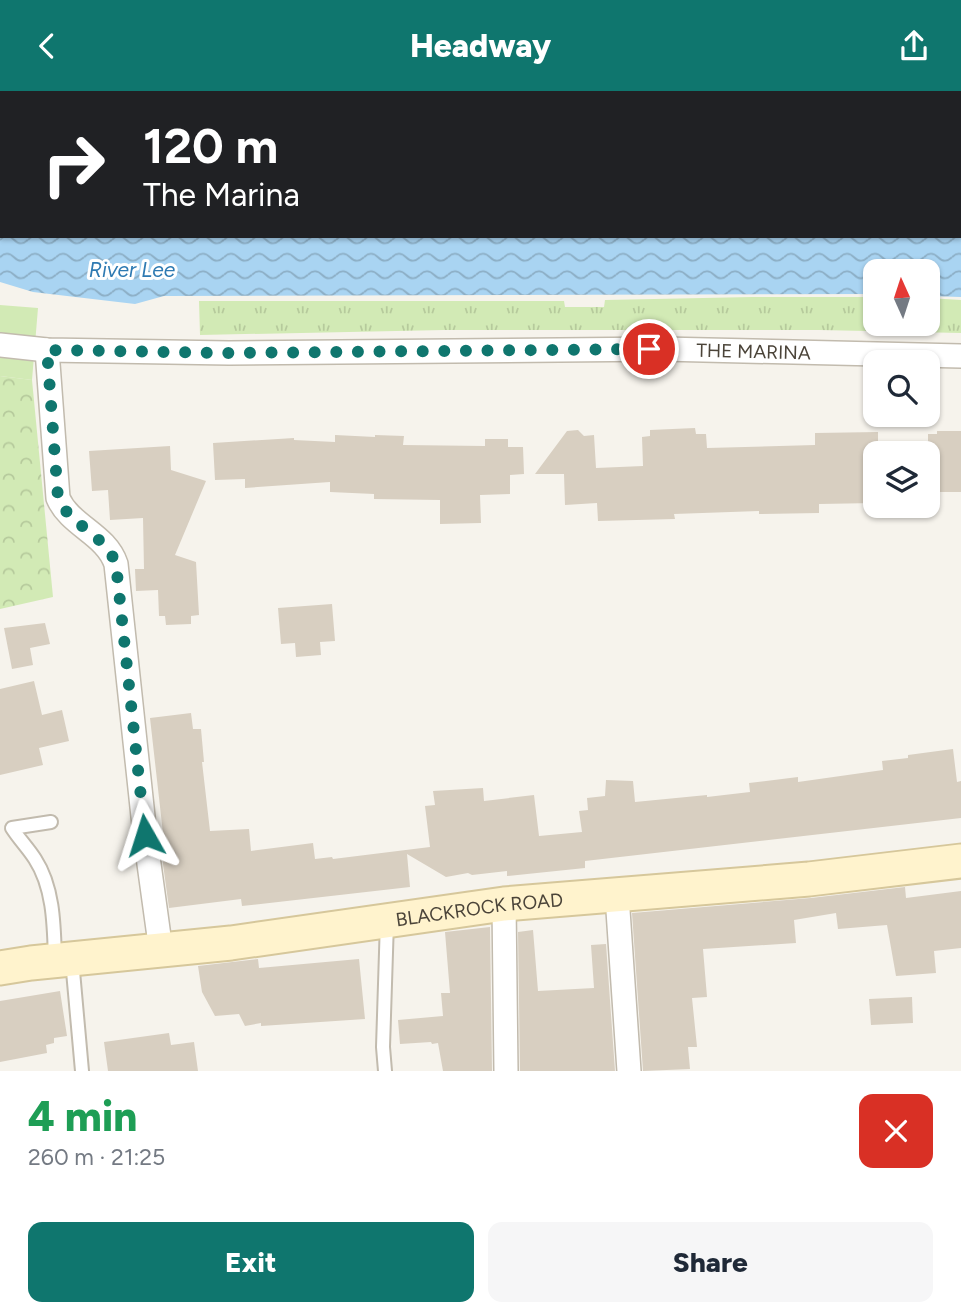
<!DOCTYPE html>
<meta charset="utf-8">
<style>
:root{--surface:#fff;--page:#f6f6f7;--text:#1f2937;--muted:#747a83;--accent:#0f766e}
body{margin:0;font-family:Figtree,sans-serif;background:var(--page);color:var(--text);height:100vh;display:flex;flex-direction:column;font-size:26px;white-space:nowrap}
*{box-sizing:border-box;margin:0}
p{font-size:23px;color:var(--muted)}
.icon{flex:none;width:38px;height:38px;fill:none;stroke:currentColor;stroke-width:2;stroke-linecap:round;stroke-linejoin:round}
.map{position:relative;height:980px;overflow:hidden}
.panel{display:flex;flex-direction:column;background:var(--surface);flex:1}
.panel>*{flex:none}
.banner{position:absolute;left:0px;top:0px;width:962px;height:147px;box-shadow:0 2px 5px #0004;background:#202124;color:#fff;overflow:hidden}
.needle{width:46px;rotate:357deg}
.tools{position:absolute;left:863px;top:168px;display:grid;gap:14px}
.tools a{display:grid;place-items:center;width:77px;height:77px;border-radius:14px;background:var(--surface);box-shadow:0 2px 5px #0004;font-size:35px}
.pin{position:absolute;display:grid;place-items:center;width:60px;height:60px;color:#fff;margin:-30px;border:4px solid #fff;border-radius:50%;box-shadow:0 2px 7px #0007}
.me{position:absolute;width:77px;margin:-38px;rotate:354deg;stroke-linejoin:round;filter:drop-shadow(0 0 5px #0008)}
.turn{display:flex;align-items:center;gap:24px;height:147px;padding:0 28px;font-size:32px}
.turn .icon{width:91px;height:91px;stroke-width:2.5}
.turn b{display:block;font-size:49px;line-height:60px}
.round{display:grid;place-items:center;flex:none;width:74px;height:74px;border-radius:14px;background:var(--page)}
.summary{display:flex;align-items:center;justify-content:space-between;height:119px;padding:0 28px}
h1{font-size:42px;font-weight:800;line-height:52px;color:#1e9e55}
.action{display:flex;gap:14px;margin-top:auto;padding:14px 28px}
.action a{flex:1;height:80px;border-radius:14px;background:var(--accent);color:#fff;font-size:28px;font-weight:800;line-height:80px;text-align:center}
.action a+a{background:var(--page);color:var(--text)}
header{display:flex;justify-content:space-between;align-items:center;height:91px;padding:0 28px;background:var(--accent);color:#fff;font-size:32px;font-weight:800}
.map>svg:first-child{display:block}
.grass{fill:url(#grass-tufts)}
.forest{fill:url(#forest-crowns)}
.park{fill:#d2eab5}
.water{fill:url(#water-waves);fill-rule:evenodd}
.building{fill:#d8cfc1}
.lines{fill:none;stroke-linecap:round;stroke-linejoin:round}
.lane-casing{stroke:#c2bbae;stroke-width:16}
.street-casing{stroke:#c2bbae;stroke-width:26}
.secondary-casing{stroke:#d6c79b;stroke-width:37}
.lane{stroke:#fff;stroke-width:12}
.street{stroke:#fff;stroke-width:23}
.secondary{stroke:#fff3cd;stroke-width:33}
.route{stroke:#0f766e;stroke-width:12;stroke-dasharray:0 21.6}
.labels{text-anchor:middle;stroke-width:6;stroke-linejoin:round;paint-order:stroke}
.street-label{font-size:19px;fill:#4b4439;stroke:#fff}
.water-label{font-size:21px;font-style:italic;fill:#2e7ab2;stroke:#fff}
</style>
<header><svg class="icon" aria-label="back" viewBox="0 0 24 24"><path d="M15 5l-7 7 7 7"/></svg>Headway<svg class="icon" aria-label="share" viewBox="0 0 24 24"><path d="M12 15V3M7 8l5-5 5 5M5 13v7h14v-7"/></svg></header>
<div class="map">
<svg width="961" height="980" viewBox="0 0 961 980">
<defs>
<pattern id="grass-tufts" width="24" height="20" patternUnits="userSpaceOnUse" patternTransform="scale(1.75)"><rect width="24" height="20" fill="#d2eab5"/><path d="M3 7l-1-3M5 7V3M7 7l1-3M15 17l-1-3M17 17v-4M19 17l1-3" fill="none" stroke="#b6ca9c"/></pattern>
<pattern id="forest-crowns" width="20" height="18" patternUnits="userSpaceOnUse" patternTransform="scale(1.75)"><rect width="20" height="18" fill="#d2eab5"/><path d="M2 6a3 3 0 1 1 6 0M12 15a3 3 0 1 1 6 0" fill="none" stroke="#b6ca9c"/></pattern>
<pattern id="water-waves" width="16" height="10" patternUnits="userSpaceOnUse" patternTransform="scale(1.75)"><rect width="16" height="10" fill="#a9d4f2"/><path d="M0 5q4-4 8 0t8 0" fill="none" stroke="#8caec5"/></pattern>
</defs>
<rect width="100%" height="100%" fill="#f6f3ec"/>
<path class="grass" d="M752,206h123v27h53v-26l33,2v33l-142,-3h-375l-244,5 -1,-34h365l1,6h39l1,-7z"/>
<path class="forest" d="M0,285l32,4 21,217 -53,12z"/>
<path class="park" d="M0,214l38,3 -6,72 -32,-4z"/>
<path class="water" d="M0,0h961v206l-33,-1v-25h-53v23l-711,2 -29,8 -102,-12 -33,-10zM2,2h959v143h-959z"/>
<g class="building">
<path d="M695,337l1,6h10l1,14 108,-3v-12l63,-1v21h-3v50l-56,1v9l-60,1v-3l-85,3 1,5 -77,2 -1,-18 -32,2 -1,-31h-29l32,-43 11,-1 6,6 10,-1 2,33 47,-2 -1,-29 8,-1v-6z"/>
<path d="M937,340h24v61h-33v-58h9z"/>
<path d="M335,344l40,2v-2l29,1 -1,9 82,1v-7h23v8h15l1,27 -14,1v19l-30,1 1,28 -41,1v-24l-66,-1v-5l-44,-2v-10l-85,6v-9l-30,1 -2,-37 81,-5v2l41,2z"/>
<path d="M170,355l1,24 35,11 -31,74 21,7 3,53 -8,1v8l-25,1 -1,-9h-6l-1,-26 -22,1 -1,-22h9l-1,-51 -33,2 -2,-30 -16,1 -3,-40z"/>
<path d="M332,513l3,37 -15,1 1,13 -25,2 -1,-14 -14,1 -3,-36z"/>
<path d="M45,532l5,21 -20,4 3,17 -21,4 -8,-41z"/>
<path d="M34,590l8,34 20,-5 7,31 -30,7 4,17 -43,10v-86z"/>
<path d="M191,622l2,16h8l3,33h-2l8,69 39,-2 2,22 62,-8 2,16 17,-2 1,2 97,-12 -5,-41 10,-1 -2,-14 50,-3 1,13 50,-6 5,41 43,-4 -3,-21 9,-1 -1,-12 18,-2 1,-16 27,1 2,21 72,-7v2l43,-5 -1,-9 49,-6v5l85,-12 -1,-9 26,-3v-3l45,-6 4,33 4,-1v37l-376,43v7l-78,8v-5l-35,4 -4,-2 -22,4 -39,-23 3,33 -168,19 -1,-7 -72,9 -9,-66h4l-14,-124z"/>
<path d="M905,796l1,11 55,-7v57l-27,3 2,22 -40,3 -9,-51 -49,4 -2,-16 -42,7 2,23 -93,6 4,48 -15,1 5,49h-9l2,22 -47,2 -11,-158 179,-15z"/>
<path d="M490,836l2,144h-49l-5,-28 -6,1 -1,-2 -31,2 -2,-24 45,-4 -2,-23h9l-5,-61z"/>
<path d="M533,839l5,61 56,-3 -3,-43 15,-1 9,127h-95l-2,-139z"/>
<path d="M258,868l1,9 100,-9 6,60 -104,7v-3l-16,3 -6,-12 -24,2 -13,-24 -4,-26z"/>
<path d="M60,900l7,45 -13,2v5l-8,2 1,8 -47,9v-61z"/>
<path d="M912,906l1,26 -42,2 -2,-26z"/>
<path d="M169,942l2,12 23,-3 4,29h-90l-4,-29z"/>
</g>
<g class="lines">
<defs>
<g id="lane">
<path d="M51,731l-39,6c7,11 16,20 23,31 19,29 19,68 20,101"/>
<path d="M72,869l10,111"/>
<path d="M385,980l-2,-24 4,-126"/>
</g>
<g id="street">
<path id="s1" d="M0,254l47,5 182,3 434,-4 298,7"/>
<path d="M47,259l11,148c12,28 48,36 58,66l29,271 16,116"/>
<path d="M617,805l12,175"/>
<path d="M504,813l2,167"/>
</g>
<g id="secondary">
<path id="s2" d="M0,877l31,-5 200,-20 273,-39 305,-25 152,-18"/>
</g>
</defs>
<use href="#lane" class="lane-casing"/>
<use href="#street" class="street-casing"/>
<use href="#secondary" class="secondary-casing"/>
<use href="#lane" class="lane"/>
<use href="#street" class="street"/>
<use href="#secondary" class="secondary"/>
</g>
<g class="lines">
<path class="route" d="M145,744l-29,-271c-11,-30 -46,-38 -58,-66l-11,-148 182,3 420,-4"/>
</g>
<g class="labels">
<g class="street-label">
<text dy="7" stroke="none"><textPath href="#s1" startOffset="754">THE MARINA</textPath></text>
<text dy="7" stroke="none"><textPath href="#s2" startOffset="483">BLACKROCK ROAD</textPath></text>
</g>
<g class="water-label">
<text x="132" y="186">River Lee</text>
</g>
</g>
</svg>
<div class="tools">
<a><svg class="needle" viewBox="-14 -14 28 28"><path d="M0-13l5 13h-10z" fill="#e53935"/><path d="M0 13l5-13h-10z" fill="#747a83"/></svg></a>
<a><svg class="icon" aria-label="search" viewBox="0 0 24 24"><circle cx="10" cy="10" r="6"/><path d="M15 15l6 6"/></svg></a>
<a><svg class="icon" aria-label="layers" viewBox="0 0 24 24"><path d="M12 4l9 5-9 5-9-5zM3 14l9 5 9-5"/></svg></a>
</div>
<div class="pin" style="left:649px;top:258px;background:#d93025"><svg class="icon" aria-label="arrive" viewBox="0 0 24 24"><path d="M6 21V4h12l-3 4 3 4H6"/></svg></div>
<svg class="me" style="left:145px;top:744px" viewBox="-20 -20 40 40"><path d="M0-17L14 15 0 8-14 15z" fill="#0f766e" stroke="#fff" stroke-width="4"/></svg>
<div class="banner">
<div class="turn"><svg class="icon" aria-label="right" viewBox="0 0 24 24"><path d="M7 20v-9h11M14 6l5 5-5 5"/></svg><div><b>120 m</b>The Marina</div></div>
</div>
</div>
<section class="panel">
<div class="summary"><div><h1>4 min</h1><p>260 m · 21:25</p></div><a class="round" style="background:#d93025;color:#fff"><svg class="icon" aria-label="close" viewBox="0 0 24 24"><path d="M6 6l12 12M18 6L6 18"/></svg></a></div>
<div class="action"><a>Exit</a><a>Share</a></div>
</section>
